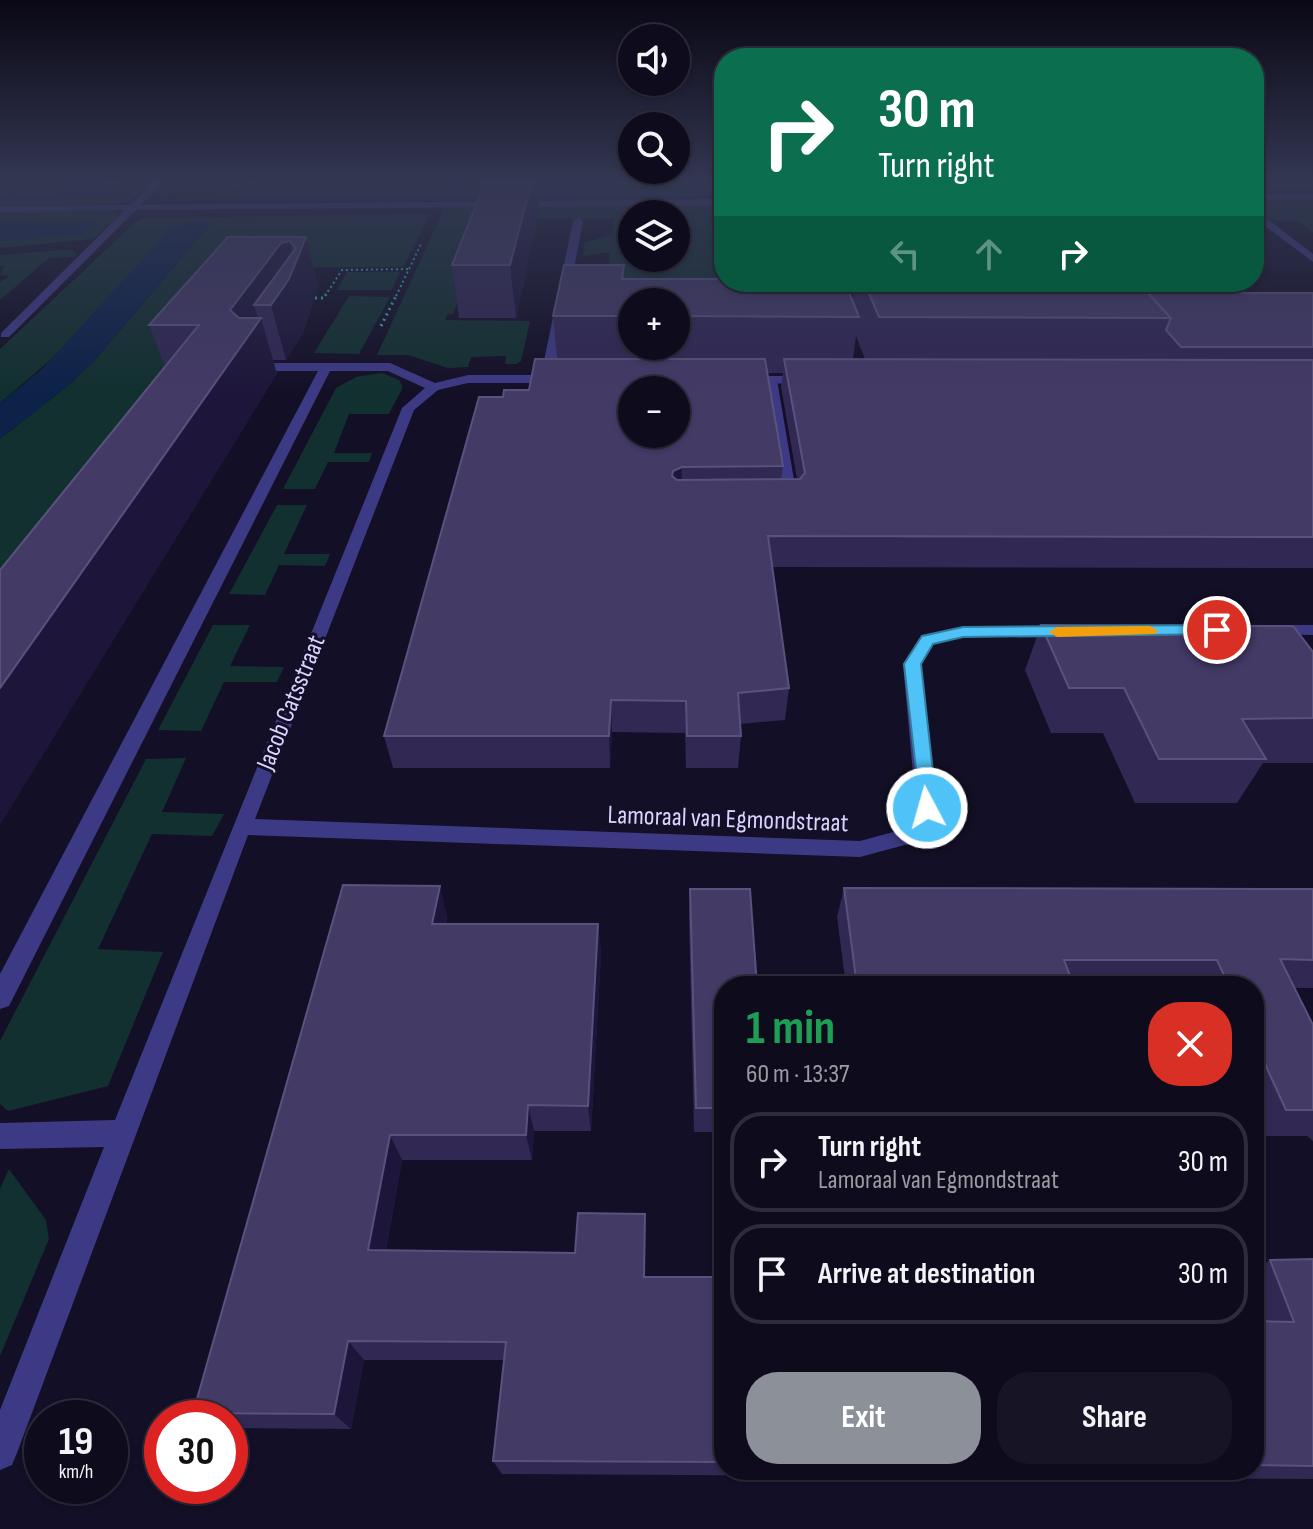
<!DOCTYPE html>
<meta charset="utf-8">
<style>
:root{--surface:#0e0b1c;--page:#171425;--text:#f1f3f6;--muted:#9b9ba3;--line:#2e2b3b;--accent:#8c9099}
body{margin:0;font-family:"Sofia Sans Condensed",sans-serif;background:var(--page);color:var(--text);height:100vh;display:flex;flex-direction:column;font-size:30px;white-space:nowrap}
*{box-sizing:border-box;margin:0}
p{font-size:26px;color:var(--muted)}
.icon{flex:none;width:44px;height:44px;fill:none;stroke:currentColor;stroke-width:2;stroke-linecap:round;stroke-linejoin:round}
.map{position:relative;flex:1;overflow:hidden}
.panel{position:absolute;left:714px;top:976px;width:550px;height:504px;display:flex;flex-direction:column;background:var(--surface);border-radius:32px;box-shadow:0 2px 6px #0004,0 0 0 2px var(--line)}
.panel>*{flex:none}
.guide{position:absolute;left:714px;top:48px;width:550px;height:244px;border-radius:32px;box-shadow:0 2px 6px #0004,0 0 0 2px var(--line);background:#0b6e4f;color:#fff;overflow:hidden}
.buttons{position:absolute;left:618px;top:24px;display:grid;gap:16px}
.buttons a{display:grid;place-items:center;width:72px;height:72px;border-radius:50%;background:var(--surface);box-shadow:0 2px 6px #0004,0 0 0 2px var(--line);font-size:40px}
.speed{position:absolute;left:24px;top:1400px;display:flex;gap:16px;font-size:40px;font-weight:700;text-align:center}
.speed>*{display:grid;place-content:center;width:104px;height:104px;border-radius:50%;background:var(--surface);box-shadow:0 2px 6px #0004,0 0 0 2px var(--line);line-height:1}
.speed small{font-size:20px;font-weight:400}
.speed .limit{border:12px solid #d22;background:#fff;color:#111}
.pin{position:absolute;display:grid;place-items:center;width:68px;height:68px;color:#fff;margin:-34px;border:4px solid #fff;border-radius:50%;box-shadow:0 2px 8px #0007}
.me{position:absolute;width:88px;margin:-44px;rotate:354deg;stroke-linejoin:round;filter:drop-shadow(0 0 6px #0008)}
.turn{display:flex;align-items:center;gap:28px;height:168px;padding:0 32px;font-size:36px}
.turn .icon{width:104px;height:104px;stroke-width:2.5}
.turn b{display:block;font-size:56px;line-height:68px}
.lanes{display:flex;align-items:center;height:76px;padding:0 32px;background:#0003;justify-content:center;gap:40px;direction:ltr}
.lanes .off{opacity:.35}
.round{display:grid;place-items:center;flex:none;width:84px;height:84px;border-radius:32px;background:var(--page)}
.head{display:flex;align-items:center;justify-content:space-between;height:136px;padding:0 32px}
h1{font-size:48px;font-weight:700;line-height:60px;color:#1e9e55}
.action{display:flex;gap:16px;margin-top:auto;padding:16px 32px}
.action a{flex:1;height:92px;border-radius:32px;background:var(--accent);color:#fff;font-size:32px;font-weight:700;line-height:92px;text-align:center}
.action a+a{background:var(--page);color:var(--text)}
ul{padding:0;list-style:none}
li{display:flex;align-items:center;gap:24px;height:100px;margin:0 16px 12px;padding:0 16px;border:4px solid var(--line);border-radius:32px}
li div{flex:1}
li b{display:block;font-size:30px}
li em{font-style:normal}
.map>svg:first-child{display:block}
.green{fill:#12302f;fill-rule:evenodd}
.water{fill:#0c2248}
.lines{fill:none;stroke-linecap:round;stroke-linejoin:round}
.path-far1{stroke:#2fb8b0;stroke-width:2;stroke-dasharray:2 3;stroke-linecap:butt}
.path{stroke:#2fb8b0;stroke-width:3;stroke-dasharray:2 4;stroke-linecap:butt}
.lane{fill:#3d3a85;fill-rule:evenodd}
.street{fill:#3d3a85;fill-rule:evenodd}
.wall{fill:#312854;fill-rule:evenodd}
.shaded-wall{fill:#1d163a}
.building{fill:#433a66;stroke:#5a527e;stroke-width:2;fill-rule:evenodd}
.route{fill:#4fc3f7;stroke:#337fa1;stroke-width:2}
.slow{fill:#f59e0b}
.labels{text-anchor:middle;stroke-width:6;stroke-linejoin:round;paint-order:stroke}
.street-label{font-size:26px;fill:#d9d4ff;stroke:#130f26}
</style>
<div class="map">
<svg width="1313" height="1529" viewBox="0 0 1313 1529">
<rect width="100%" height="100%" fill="#130f26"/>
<g class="green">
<path d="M0,180h115c-22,19 -86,12 -115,13z"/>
<path d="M121,180h32l-22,20 -14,4 -117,1v-5l113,-3 2,-3 -6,-2z"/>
<path d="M171,180h553v8l-509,4 -61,4z"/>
<path d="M1313,200v33l-15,-12 -44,-1v-19z"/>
<path d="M724,205v14l-11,1 11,101 -48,-19 -71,-1 5,-49 -27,4 1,-13 28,-8 2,-16h-130l2,5 -33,90h-5l-3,6 85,1 -9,40 -5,3h-11l1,-8 -35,1 -3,10 -20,1 -40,-13h-31l68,-148zM632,214h44v44h-44z"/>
<path d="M114,210l4,6 -25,23 -93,9v-7l96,-18h-96v-11z"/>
<path d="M430,214l-27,53 -176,1 -227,402v-231l70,-55 25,-24 116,-137 -211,180v-54l140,-131z"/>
<path d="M62,250h10l5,4 -3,3 -25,1 -49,42v-18l10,-6 -10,-1 4,-9h-4v-11z"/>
<path d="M347,272h53l-8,18h-55z"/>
<path d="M1125,282h111l44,40 -84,8z"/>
<path d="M349,296l41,1 -31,57 -45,-1z"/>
<path d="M382,373l17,7 4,7 -14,27h-40l-15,39h38l-3,9h-41l-13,27h-32l53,-101 20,-11z"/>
<path d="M277,505h30l-23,49h46l-5,12 -46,-1 -14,30 -36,-1z"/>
<path d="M213,625h37l-20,41 54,1 -7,15h-53l-23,49 -43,-1z"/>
<path d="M186,758l-24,54 62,2 -12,22 -60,-2 -54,115 65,3 -55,134 -100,25 -8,-7v-63l146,-282z"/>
<path d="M9,1169l37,51 3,19 -49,117v-167z"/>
</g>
<g class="water">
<path d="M115,180h6l-12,12 7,2 -6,4 -110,2v-7l104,-5z"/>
<path d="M724,188v8l-545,4 -6,-3 42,-5z"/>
<path d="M97,222l-16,12 -81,7v-18z"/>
<path d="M188,222h23l-116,138 -25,24 -70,55v-36l41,-33 131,-143z"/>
</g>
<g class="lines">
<g class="path-far1">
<path d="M325,296l17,-26 68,-1"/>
<path d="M396,296l26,-54"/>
</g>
<g class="path">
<path d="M309,298h14l3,-4"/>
<path d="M381,326l16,-32"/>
</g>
<path class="lane" d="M771,376l6,4 21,123 -7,4 -10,-4 2,-3 -18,-120z"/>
<g class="street">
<path d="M156,180h9l-24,25 583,-6v6l-588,5 -127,127h-8v-4l124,-123 -125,2v-6l131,-1z"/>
<rect x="1254" y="194" width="59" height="6"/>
<path d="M578,218l5,3 -29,154 9,4 -6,4h-89l-30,7 -24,20 -159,409 605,22 37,-10 19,-25 -13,-142 18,-28 42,-9 104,-1 9,5 -9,5 -104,1 -30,7 -12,20 16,144 -25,35 -52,14 -612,-22 -231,618 -5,12 -12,5v-60l104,-263 -104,2v-26l115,-3 287,-712 23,-20 -37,-17h-58l-321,635 -9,3v-35l318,-603h-62l-6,-4 9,-9 5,5h126l45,20 33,-8h73l32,-154z"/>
<path d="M1264,221h6l43,33v8l-49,-37z"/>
<path d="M737,376h72l6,4 -6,4 -68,-1 -6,-4z"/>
<path d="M1271,625h42v10l-48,-1 -3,-4 3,-4z"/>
</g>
</g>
<g class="wall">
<path d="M486,180h51l2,30 -23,108h-57l-7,-53z"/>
<path d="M722,180h2v74l-4,-33z"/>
<path d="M228,237h78l12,51 -15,45 -17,27h-13l4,14 -112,-7 -16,-42z"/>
<path d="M624,265v14l228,21 3,-18h283l10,11h165v275l-541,-1 17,121 -4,32 -45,4 1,12 -3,32h-52l-1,-35 -73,-1 -2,36h-217l-9,-32 119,-339 26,-7 28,-31 -4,-43zM632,302h44v44h-44zM856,336l9,23h-12zM767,373h16l-2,14 16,92h-16l2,-13z"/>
<path d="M1041,625l272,27v111h-50l-26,40h-102l-32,-70h-52l-26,-63z"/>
<path d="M844,888l469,1v99h-19l19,37v116l-6,-5h-48l-5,-12v-138h-408l-9,-69z"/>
<path d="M690,889l34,97v146h-30l-5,-215z"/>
<path d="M447,915l-1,9h152l3,29 -10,178h-57l-2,29h-130l-16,90 189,3 70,-39v63h79v193h530v-149h1l-1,-3v-47l16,-11 43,-1v220l-811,-5 -9,-13 11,-101h-140l-13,69 -121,-1v-10h-29l-8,-5z"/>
</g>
<g class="shaded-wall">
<path d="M532,180h5l2,30 -23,108 -6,-53z"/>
<path d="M306,237l12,51 -15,45 -17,27 -15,-55h-17l5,17 2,-4 16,56 -277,451v-137l230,-378 51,-67 9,-2 5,22z"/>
<path d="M682,467l-1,30 -9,-21 1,-5z"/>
<path d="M611,700l1,32 -2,36 -1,-32z"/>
<path d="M440,886l7,29 -7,38 -8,-29z"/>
<path d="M598,924l3,29 -10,178 -3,-25z"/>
<path d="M528,1105l6,26 -2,29 -6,-25z"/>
<path d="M390,1135l12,25 -20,111 -14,-21z"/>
<path d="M348,1341l16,19 -13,69 -17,-15z"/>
</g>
<g class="building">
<path d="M486,180h46l-22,85h-58z"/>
<path d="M228,237h78l-17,42 -18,26h-17l42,-57 -6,-7 -9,2 -51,67 9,8h22l-261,370v-118l199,-245h-50z"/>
<path d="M564,265h60l-2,14h102v3h121l14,35 -183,-1v-14h-44v14h-79z"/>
<path d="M864,282h274l33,36 -292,-1z"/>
<path d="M1148,293h165v54h-132l-15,-17 5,-12z"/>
<path d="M535,359h230l18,107 -101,1 -9,4 -1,5 5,4 123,-1 5,-6 -21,-114 529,1v177l-545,-1 21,152 -51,5 3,43h-54l-1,-35 -75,-1 -2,36h-225l95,-339h24l1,-7h25zM632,390h44v44h-44z"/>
<path d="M1041,625l252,1 20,26v66l-71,1 24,40h-107l-35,-71h-55z"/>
<path d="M343,885l97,1 -8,38h166l-10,182 -60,-1 -2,30h-136l-22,115 207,3 3,-40 67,1 -1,63h80v185l-231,-1 13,-119 -158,-1 -14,73 -141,-1z"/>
<path d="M844,888l469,1v71l-33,-1 33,66v85h-27l-32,-70v-54h-25l-12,-26h-153l10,26h-217z"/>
<path d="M690,889h60l7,97h-33v122h-28z"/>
<path d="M1313,1259v207l-59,-1v-144l40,1 -24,-62z"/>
</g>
<linearGradient id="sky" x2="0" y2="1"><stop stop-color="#0a0815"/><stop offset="0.46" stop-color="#333752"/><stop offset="1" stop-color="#333752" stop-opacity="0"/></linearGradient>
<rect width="1313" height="394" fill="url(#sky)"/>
<path class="route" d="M1217,625l8,5 -2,4 -260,3 -30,7 -12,20 16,144 -10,7 -6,-2 -17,-149 18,-28 41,-9z"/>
<path class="slow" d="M1150,626l8,5 -3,3 -98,3 -8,-5 8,-5z"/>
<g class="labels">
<g class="street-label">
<text transform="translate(290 702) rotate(-68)" y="9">Jacob Catsstraat</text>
<text transform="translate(728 818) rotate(2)" y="9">Lamoraal van Egmondstraat</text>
</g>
</g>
</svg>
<div class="buttons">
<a><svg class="icon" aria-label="sound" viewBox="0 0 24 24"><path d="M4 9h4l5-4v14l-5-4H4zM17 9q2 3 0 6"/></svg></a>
<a><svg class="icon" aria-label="search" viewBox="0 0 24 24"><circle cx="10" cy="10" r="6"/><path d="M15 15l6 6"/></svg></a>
<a><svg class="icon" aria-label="layers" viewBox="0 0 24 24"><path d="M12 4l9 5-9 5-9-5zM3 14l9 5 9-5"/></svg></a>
<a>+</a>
<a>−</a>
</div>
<div class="speed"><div>19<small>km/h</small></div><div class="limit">30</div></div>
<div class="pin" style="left:1217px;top:630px;background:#d93025"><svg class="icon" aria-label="arrive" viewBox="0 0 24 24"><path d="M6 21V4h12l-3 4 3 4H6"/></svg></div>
<svg class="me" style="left:927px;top:808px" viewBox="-20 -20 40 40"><circle r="17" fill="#4fc3f7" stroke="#fff" stroke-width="3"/><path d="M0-11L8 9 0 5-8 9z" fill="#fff"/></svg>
<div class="guide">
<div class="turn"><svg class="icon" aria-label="right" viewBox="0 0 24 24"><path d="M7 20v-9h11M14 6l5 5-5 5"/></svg><div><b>30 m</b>Turn right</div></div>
<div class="lanes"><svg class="icon off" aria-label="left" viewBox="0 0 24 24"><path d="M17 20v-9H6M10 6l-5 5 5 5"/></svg><svg class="icon off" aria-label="ahead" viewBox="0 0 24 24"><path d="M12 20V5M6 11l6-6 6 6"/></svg><svg class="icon" aria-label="right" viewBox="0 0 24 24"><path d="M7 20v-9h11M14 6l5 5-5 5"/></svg></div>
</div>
<section class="panel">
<div class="head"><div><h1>1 min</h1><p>60 m · 13:37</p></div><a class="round" style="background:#d93025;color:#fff"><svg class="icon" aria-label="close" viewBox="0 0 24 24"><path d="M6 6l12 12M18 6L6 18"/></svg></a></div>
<ul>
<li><svg class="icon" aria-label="right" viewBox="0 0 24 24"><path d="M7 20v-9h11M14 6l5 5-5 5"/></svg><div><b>Turn right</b><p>Lamoraal van Egmondstraat</p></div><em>30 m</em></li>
<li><svg class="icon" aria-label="arrive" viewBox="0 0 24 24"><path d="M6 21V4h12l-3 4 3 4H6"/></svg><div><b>Arrive at destination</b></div><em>30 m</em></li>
</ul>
<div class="action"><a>Exit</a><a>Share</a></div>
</section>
</div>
